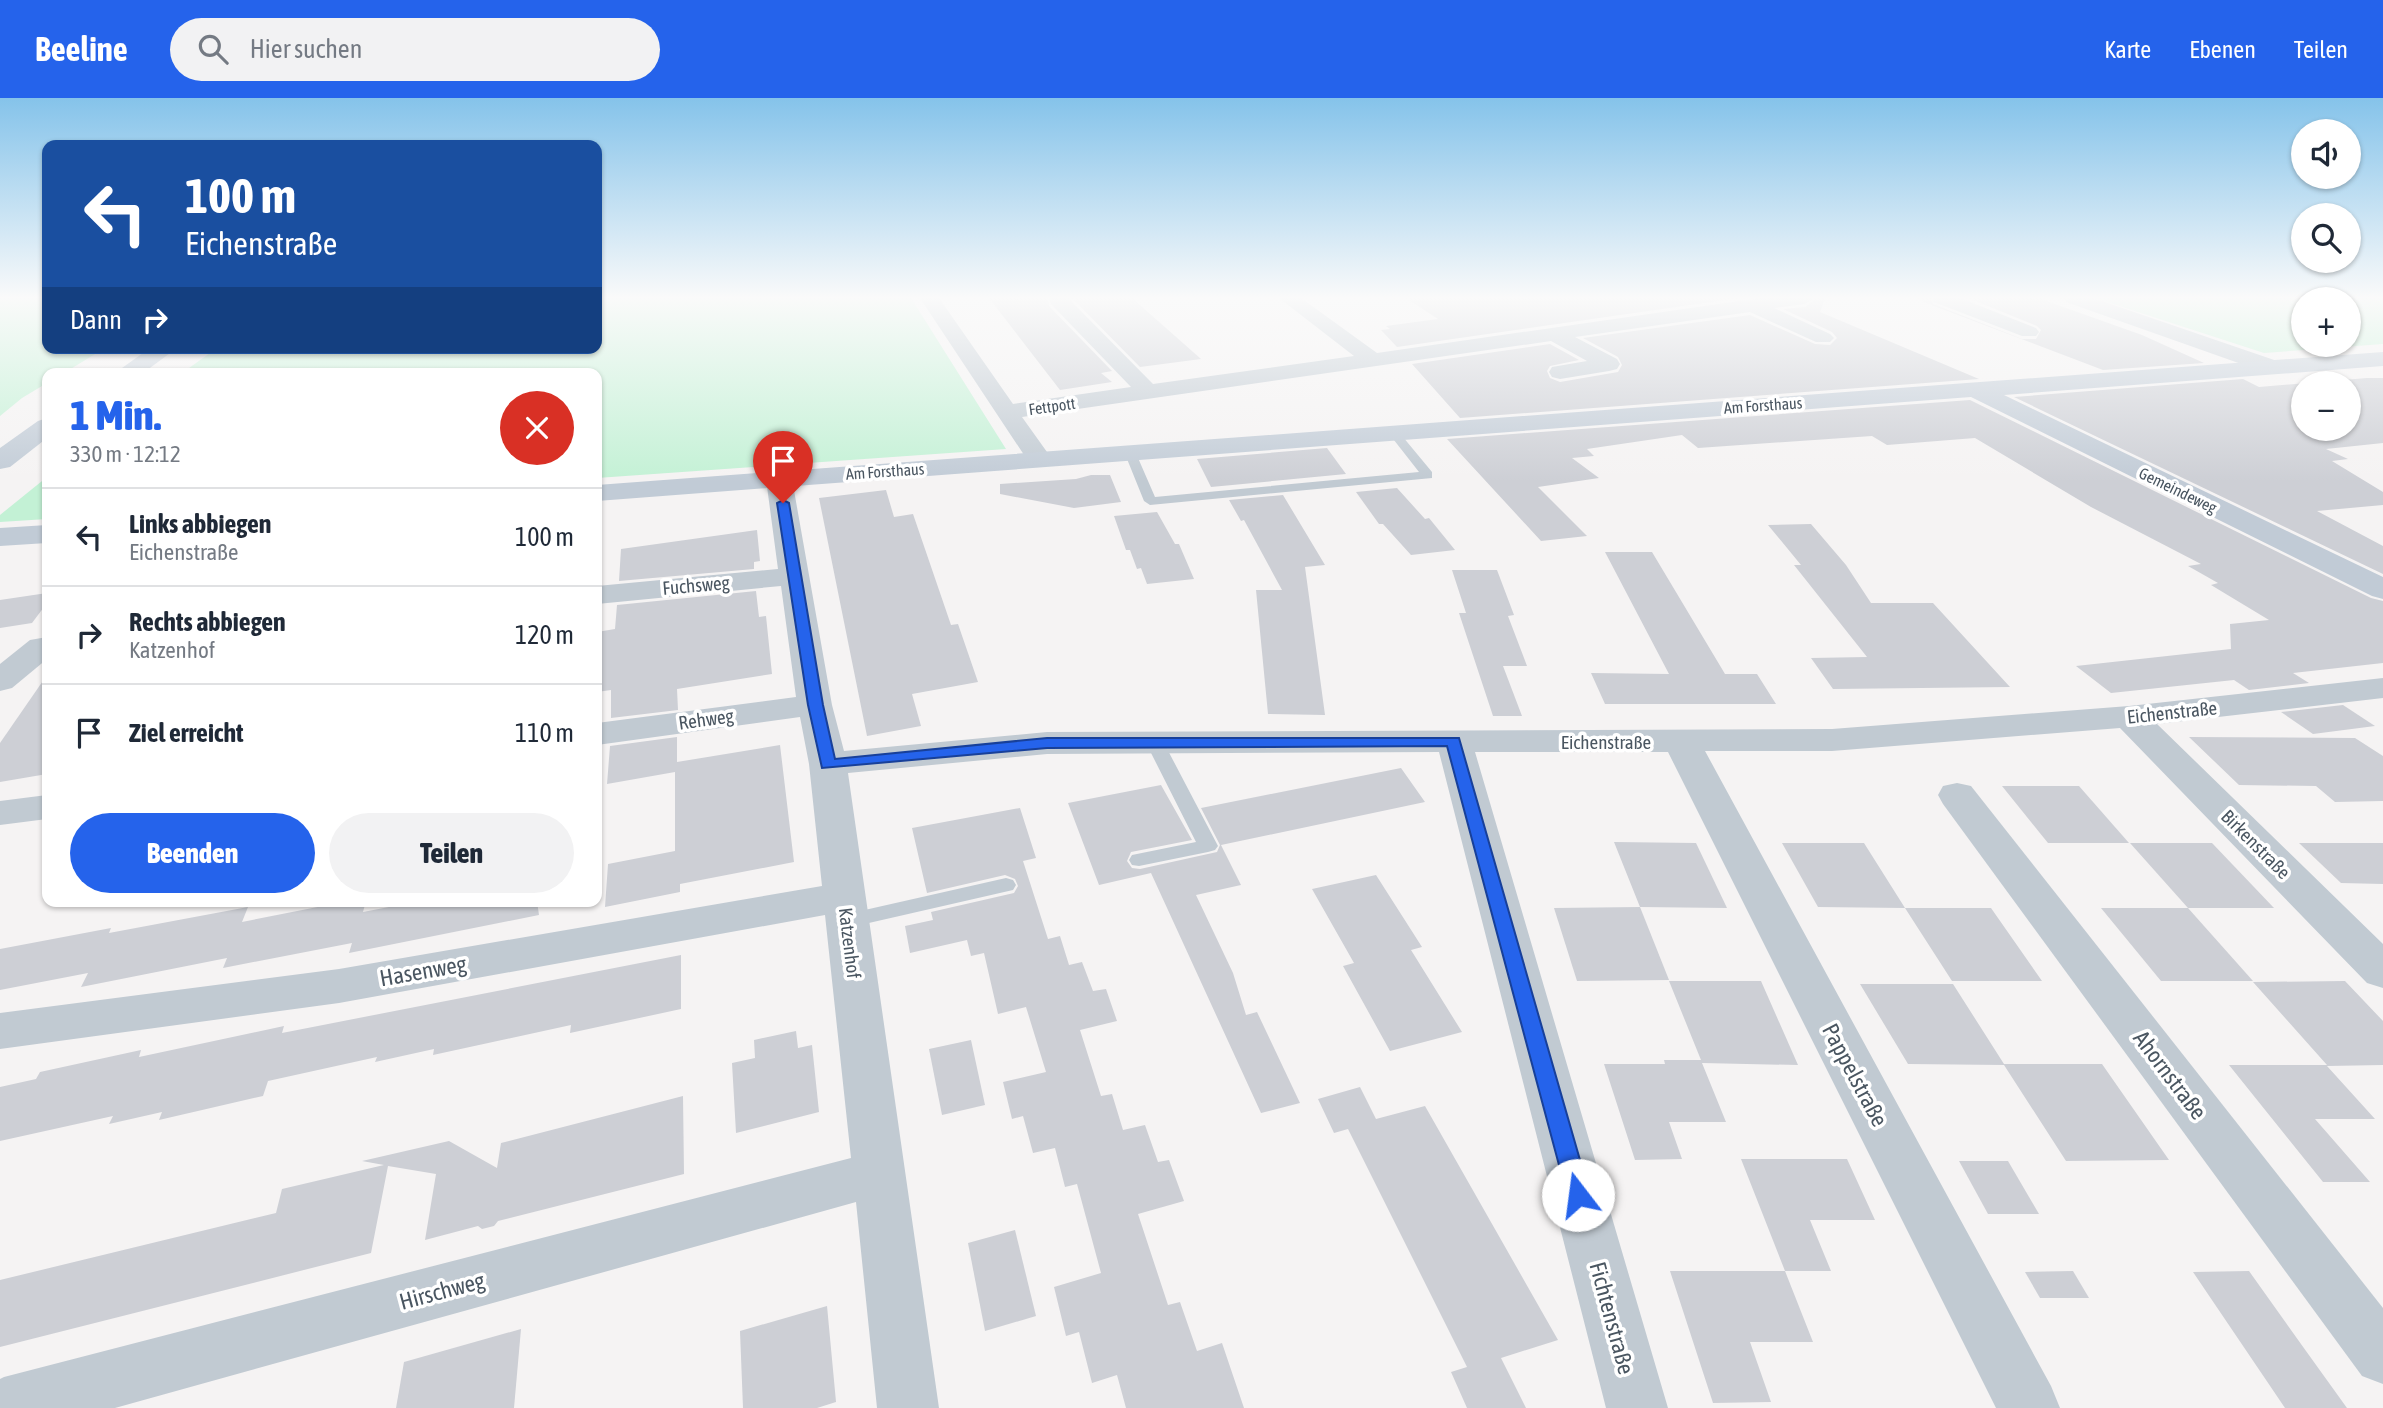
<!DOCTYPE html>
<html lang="de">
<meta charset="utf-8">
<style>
:root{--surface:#fff;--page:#f2f2f3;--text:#1f2937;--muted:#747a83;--line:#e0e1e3;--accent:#2563eb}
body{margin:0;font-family:"Asap Condensed",sans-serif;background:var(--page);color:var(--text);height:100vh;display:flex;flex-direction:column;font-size:26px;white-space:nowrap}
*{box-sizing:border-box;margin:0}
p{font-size:23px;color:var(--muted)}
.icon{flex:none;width:38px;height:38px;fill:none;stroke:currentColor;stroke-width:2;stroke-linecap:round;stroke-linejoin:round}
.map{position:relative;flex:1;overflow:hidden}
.details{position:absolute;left:42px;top:270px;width:560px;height:539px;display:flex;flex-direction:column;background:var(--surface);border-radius:14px;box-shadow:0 2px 5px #0004}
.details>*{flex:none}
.top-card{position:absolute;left:42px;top:42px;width:560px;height:214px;border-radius:14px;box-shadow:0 2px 5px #0004;background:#1a4fa0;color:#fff;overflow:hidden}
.tools{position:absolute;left:2291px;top:21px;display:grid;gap:14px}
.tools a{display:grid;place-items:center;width:70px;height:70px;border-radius:50%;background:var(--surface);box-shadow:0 2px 5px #0004;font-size:35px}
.pin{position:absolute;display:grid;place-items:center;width:60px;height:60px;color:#fff;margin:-72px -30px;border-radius:50% 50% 50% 0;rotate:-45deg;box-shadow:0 0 7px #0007}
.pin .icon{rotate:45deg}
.me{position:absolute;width:77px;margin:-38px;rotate:345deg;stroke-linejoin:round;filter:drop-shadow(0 0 5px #0008)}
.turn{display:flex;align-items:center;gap:24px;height:147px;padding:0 28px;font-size:32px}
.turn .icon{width:91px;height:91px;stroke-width:2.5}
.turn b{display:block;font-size:49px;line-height:60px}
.then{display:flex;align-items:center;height:66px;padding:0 28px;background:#0003;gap:14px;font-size:26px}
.round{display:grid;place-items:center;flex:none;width:74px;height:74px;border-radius:37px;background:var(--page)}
.overview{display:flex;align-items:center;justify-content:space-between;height:119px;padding:0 28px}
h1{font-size:42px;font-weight:800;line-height:52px;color:var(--accent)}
.primary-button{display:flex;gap:14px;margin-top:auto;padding:14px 28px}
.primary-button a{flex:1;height:80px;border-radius:42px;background:var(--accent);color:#fff;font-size:28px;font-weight:800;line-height:80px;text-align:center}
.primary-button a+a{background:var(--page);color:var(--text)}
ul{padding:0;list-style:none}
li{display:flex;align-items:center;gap:21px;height:98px;padding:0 28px;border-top:2px solid var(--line)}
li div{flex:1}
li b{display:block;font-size:26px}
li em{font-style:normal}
header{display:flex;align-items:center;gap:42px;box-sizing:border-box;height:98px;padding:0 35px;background:var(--accent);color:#fff}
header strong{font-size:33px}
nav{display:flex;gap:38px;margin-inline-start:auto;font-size:24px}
.search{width:490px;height:63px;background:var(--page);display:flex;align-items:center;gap:18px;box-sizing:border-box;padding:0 24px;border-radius:38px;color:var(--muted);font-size:26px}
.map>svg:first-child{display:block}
.green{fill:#c3f1d5;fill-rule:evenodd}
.building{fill:#cdcfd5;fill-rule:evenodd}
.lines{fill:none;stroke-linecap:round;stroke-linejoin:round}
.lane{fill:#c1cad2;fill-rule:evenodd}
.street{fill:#c1cad2;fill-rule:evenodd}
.secondary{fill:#c1cbd6;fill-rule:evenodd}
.route{fill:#2563eb;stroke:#184099;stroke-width:2}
.labels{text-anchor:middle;stroke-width:7;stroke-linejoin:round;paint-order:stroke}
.far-street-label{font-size:16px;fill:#4a5661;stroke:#fff}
.street-label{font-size:19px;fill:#4a5661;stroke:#fff}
.near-street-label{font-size:23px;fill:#4a5661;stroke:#fff}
</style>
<header>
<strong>Beeline</strong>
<div class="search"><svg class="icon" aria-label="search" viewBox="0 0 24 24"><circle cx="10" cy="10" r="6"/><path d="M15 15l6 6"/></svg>Hier suchen</div>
<nav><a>Karte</a><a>Ebenen</a><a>Teilen</a></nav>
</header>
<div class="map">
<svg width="2383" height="1310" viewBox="0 0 2383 1310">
<rect width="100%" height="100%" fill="#f5f3f3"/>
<g class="green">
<path d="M0,200h47v50h58l-41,25h-17v10l-25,15 -22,18z"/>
<path d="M597,200h314l95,151 -409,29v-105h-415l35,-25h380z"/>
<path d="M2095,200h288v46l-119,9zM2348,201v46h-45v-46z"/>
<path d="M47,379v42l-47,3v-7z"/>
</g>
<g class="building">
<path d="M989,200h58l2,8 63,65 -11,2 11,9 -52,8z"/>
<path d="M1072,200h60l69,61 -61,8z"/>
<path d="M1406,200h333l-342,49 -16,-17 9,-1 -4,-3 52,-7z"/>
<path d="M1817,200h8l-5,14 159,67 -519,39 -48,-54 138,-20 29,16 -29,6 -3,5 3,7 10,4 58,-10 4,-7 -4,-8 -35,-19 167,-23 65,29 15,1 7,-7 -5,-6 -49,-23 22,-2z"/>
<path d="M1922,200h8l3,6 89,35h14l5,-9 -4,-4 -69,-28h70l104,37 62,28 -101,7 -182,-69z"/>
<path d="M2367,280h16v65l-57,6 22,10 -16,2 51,31v13l-66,6 66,35v28l-369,-177 229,-18 16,8zM2303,285h45v46h-45z"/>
<path d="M1970,302l401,198 12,3v62l-90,10 16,10 -60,7 -15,-10 -123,13 -35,-27 155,-17 -1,-25 39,-4 -58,-35 7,-2 -30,-17 13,-2 -110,-57 -116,-69 -88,7 -15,-9 -174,12 -16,-13 -95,14 7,7 -22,2 27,20 -61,9 49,49 -46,5 -94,-102z"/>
<path d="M1327,350l19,26 -135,13 -14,-28z"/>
<path d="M1091,377h19l11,27 -47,6 -74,-14v-10l76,-5z"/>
<path d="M1397,390l28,31 4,-1 26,32 -44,5 -28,-31h-4l-23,-32z"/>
<path d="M886,392l8,27 19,-3 38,111 7,-1 20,58 -66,12 9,32 -54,10 -48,-238z"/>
<path d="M1283,397l42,70 -20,2 20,148 -57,-1 -12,-124h26l-38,-70 -3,1 -12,-21z"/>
<path d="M1157,414l18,32h4l15,35 -47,5 -6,-16 -4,1 -7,-19h-4l-12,-34z"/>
<path d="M1811,426l35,41 25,38h62l77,84 -177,2 -22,-31 56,-1 -73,-92h7l-33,-40z"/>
<path d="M757,432l3,31 -6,1v7l-135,12 2,-32z"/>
<path d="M1605,454h47l73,122h32l19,30h-171l-14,-31 78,1z"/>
<path d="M1452,472h45l17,45 -6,1 19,50h-24l19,50h-29l-34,-103h7z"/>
<path d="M756,493l3,26 7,-1 6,58 -95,15 1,21 -67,8v-28l-14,2v-60l18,-3 2,-24z"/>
<path d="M47,495v10l-15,20 -32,5v-28z"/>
<path d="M47,577v99l-47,8v-39z"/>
<path d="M2343,607l32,21 -62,8 -32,-22z"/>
<path d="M677,639v25l103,-17 14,117 -114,22v8l-75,15 3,-43 67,-13v-79l-68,12 3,-38z"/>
<path d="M2189,639l166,1 28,18v45l-48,1 -19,-16 -77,-1z"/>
<path d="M1401,670l24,34 -204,43 20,40 -45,10 37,78 13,42 11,-3 43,91 -39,10 -110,-240 -52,12 -31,-82 93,-18 31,55 -61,12 -4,9 5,7 8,1 77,-17 3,-7 -19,-37z"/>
<path d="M2002,688h77l50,57h-81z"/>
<path d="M1020,710l16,50 -13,3 25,78 12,-3 9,29 13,-3 11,29 13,-2 11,32 -37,9 21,66 11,-2 11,36 22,-5 13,37 11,-2 15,41 -46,13 30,91 12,-3 17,49 25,-8 22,65h-118l-9,-33 -25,8 -13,-51 -13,4 -12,-49 47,-14 -24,-89 -12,3 -10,-39 -22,5 -10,-37 -11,3 -9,-37 43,-10 -20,-65 -28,7 -14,-61 -13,3 -4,-16 -57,13 -5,-27 28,-6 -2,-8 83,-19 4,-7 -3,-7 -10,-4 -78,18 -15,-65z"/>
<path d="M1614,744l82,1 31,65 -87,-1z"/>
<path d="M1782,745h82l41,65h86l51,73h-90l-47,-73 -87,-1z"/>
<path d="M2130,745h82l62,65h-86z"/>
<path d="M2299,745h84v41l-42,-1z"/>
<path d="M1376,777l46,72 -11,3 51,82 -72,19 -47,-85 11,-3 -42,-74z"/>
<path d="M348,803h18l-3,11 57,-11h117l2,14 -190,38 3,-10 -129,25 4,-10 -146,29 7,-14 -88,17v-41l111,-21 -2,5 139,-26 -6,15z"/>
<path d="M1640,809l29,73 -92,1 -23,-73z"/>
<path d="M2101,810h87l65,73h-92z"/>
<path d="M681,857v54l-111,24 1,-8 -138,30 1,-6 -59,13 2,-5 -109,24 -5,15 -104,24 3,-8 -53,12 4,-8 -113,25v-54l36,-8 4,-7 101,-22 -2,7 145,-31 -2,7z"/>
<path d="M1669,883h92l37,84 -96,-2 24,59h-57l13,37 -47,1 -31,-96h61l-1,-4h37z"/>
<path d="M2345,883l38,40v44l-56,1 48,53h-60l55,63h-47l-94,-117h98l-74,-83z"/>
<path d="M1860,886h93l51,80h98l67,96 -103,1 -62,-96 -96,-1z"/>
<path d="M796,933l2,17 14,-3 7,67 -83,21 -4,-70 23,-5 -1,-18z"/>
<path d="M971,942l14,65 -43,10 -13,-66z"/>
<path d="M1360,989l16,32 49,-13 133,234 -57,18 25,50h-59l-16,-36 16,-5 -119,-238 -14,4 -16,-34z"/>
<path d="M683,998l1,78 -186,47 -4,5 -12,3 -4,-3 -53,14 11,-66 -48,-8 -17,87 -371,94v-67l276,-67 6,-24 102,-24 -22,-4 87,-20 48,27 4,-25z"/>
<path d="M1741,1061h106l28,61h-65l21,51h-46z"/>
<path d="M1959,1063h49l31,53h-51z"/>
<path d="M1015,1132l21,86 -51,15 -17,-88z"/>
<path d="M1670,1173h115l28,71h-63l21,60 -58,1z"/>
<path d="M2073,1173l16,27h-49l-15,-26z"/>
<path d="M2249,1173l57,80 41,57h-62l-92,-136z"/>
<path d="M827,1208l9,96 -19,6h-74l-3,-77z"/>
<path d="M521,1231l-7,79h-118l8,-46z"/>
</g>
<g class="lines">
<g class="lane">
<path d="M1390,333h8l34,41v6l-282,27 -6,-4 -19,-47 10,-3 20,46 264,-25 -29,-37z"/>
<path d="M1155,640l9,5 54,103 -3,4 -7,2 -69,14 -7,-1 -3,-5 3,-5 64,-13 -50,-99z"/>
<path d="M1006,780l7,2 3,5 -3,5 -166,38 -7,-2 -3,-5 3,-5 7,-2z"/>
</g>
<g class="street">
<path d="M920,200h19l74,106 118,-17 -80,-83 -2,-6h19l85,86 201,-28 -75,-58h22l76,55 383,-55h54l-9,6 -31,4 56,26 4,4 -4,4h-14l-66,-30 -175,25 42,22 3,5 -3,5 -8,2 -49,8 -8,-2 -3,-5 3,-5 35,-6 -36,-20 -529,76 30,42 -4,5 -9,3 -9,-3z"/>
<path d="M1932,200h28l76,30 3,4 -3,4h-14l-88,-34z"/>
<path d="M2064,200h29l187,64 3,5 -3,5h-16l-198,-70z"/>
<path d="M779,373l9,2 4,6 40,226 12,46 203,-19 785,-3 297,-23 254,-28v20l-226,26 226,220v44l-16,-5 -247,-255 -288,23h-127l346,635 9,22h-64l-328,-656h-193l193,656h-62l-167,-656 -392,2 -199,19 91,635h-62l-21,-206 -741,206h-115v-29l4,-2 847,-219 -26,-243 -486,88 -339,46v-36l339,-44 483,-83 -13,-122 -9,-47 -203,28v-22l199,-26 -15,-111 -184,18v-18l181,-17 -12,-90 4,-6z"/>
<path d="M47,539v22l-35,29 -12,3v-27l30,-24z"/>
<path d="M1957,685l14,3 412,522v76l-21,-8 -419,-572 -5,-9 5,-9z"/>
<path d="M47,697v24l-47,6v-24z"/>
</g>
<g class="secondary">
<path d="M150,250h27l-34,25h-28z"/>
<path d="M2383,254v14l-379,29 379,182v22l-11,-3 -401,-199 -1374,104v-16z"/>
<path d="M47,320v20l-37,29 -10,2v-21l38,-27z"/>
<path d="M47,427v18l-47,3v-18z"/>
</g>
</g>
<linearGradient id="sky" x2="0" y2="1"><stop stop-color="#85c3ea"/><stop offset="0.52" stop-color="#fafafa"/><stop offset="1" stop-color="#fafafa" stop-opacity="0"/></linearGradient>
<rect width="2383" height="384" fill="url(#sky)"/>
<path class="route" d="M783,402l6,3 34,202 12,54 212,-21h412l131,457 -3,7 -9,3 -8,-3 -3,-7 -120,-449 -400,2 -225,20 -14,-63 -31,-202z"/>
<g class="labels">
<g class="far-street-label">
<text transform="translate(1763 307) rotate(-4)" y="6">Am Forsthaus</text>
<text transform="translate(1052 308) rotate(-8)" y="6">Fettpott</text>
<text transform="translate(885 373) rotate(-4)" y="6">Am Forsthaus</text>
<text transform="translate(2178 392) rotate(26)" y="6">Gemeindeweg</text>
</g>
<g class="street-label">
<text transform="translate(696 487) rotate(-5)" y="7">Fuchsweg</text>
<text transform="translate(2172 614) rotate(-6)" y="7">Eichenstraße</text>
<text transform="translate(706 621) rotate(-8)" y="7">Rehweg</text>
<text x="1606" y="651">Eichenstraße</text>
<text transform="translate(2256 746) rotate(45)" y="7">Birkenstraße</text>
<text transform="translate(850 845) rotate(83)" y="7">Katzenhof</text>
</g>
<g class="near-street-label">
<text transform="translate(423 873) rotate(-10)" y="8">Hasenweg</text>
<text transform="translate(1855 977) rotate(62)" y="8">Pappelstraße</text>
<text transform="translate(2170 977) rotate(53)" y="8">Ahornstraße</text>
<text transform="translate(442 1193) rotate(-15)" y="8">Hirschweg</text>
<text transform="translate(1612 1220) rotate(75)" y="8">Fichtenstraße</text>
</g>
</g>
</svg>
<div class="tools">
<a><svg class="icon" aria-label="sound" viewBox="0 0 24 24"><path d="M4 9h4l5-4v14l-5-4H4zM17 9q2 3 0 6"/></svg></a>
<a><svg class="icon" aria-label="search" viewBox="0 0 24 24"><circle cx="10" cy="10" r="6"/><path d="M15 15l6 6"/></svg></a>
<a>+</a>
<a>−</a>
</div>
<div class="pin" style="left:783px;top:405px;background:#d93025"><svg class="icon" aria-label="arrive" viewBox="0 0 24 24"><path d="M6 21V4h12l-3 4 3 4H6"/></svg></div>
<svg class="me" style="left:1578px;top:1097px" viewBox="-20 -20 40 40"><circle r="19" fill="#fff"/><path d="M0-13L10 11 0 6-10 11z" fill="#2563eb"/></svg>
<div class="top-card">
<div class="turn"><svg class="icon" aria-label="left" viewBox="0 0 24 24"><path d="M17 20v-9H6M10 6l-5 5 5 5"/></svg><div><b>100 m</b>Eichenstraße</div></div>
<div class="then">Dann<svg class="icon" aria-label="right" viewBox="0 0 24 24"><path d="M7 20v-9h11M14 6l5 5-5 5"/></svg></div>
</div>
<section class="details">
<div class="overview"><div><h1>1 Min.</h1><p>330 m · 12:12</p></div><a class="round" style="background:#d93025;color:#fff"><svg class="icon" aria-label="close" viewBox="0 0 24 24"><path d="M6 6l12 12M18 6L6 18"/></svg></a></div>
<ul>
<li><svg class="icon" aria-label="left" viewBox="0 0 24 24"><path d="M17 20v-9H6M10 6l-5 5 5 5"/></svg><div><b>Links abbiegen</b><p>Eichenstraße</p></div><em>100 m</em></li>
<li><svg class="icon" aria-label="right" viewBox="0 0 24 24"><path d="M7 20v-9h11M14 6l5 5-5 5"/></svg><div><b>Rechts abbiegen</b><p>Katzenhof</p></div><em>120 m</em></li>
<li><svg class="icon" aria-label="arrive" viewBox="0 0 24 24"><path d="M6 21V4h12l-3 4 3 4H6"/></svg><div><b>Ziel erreicht</b></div><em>110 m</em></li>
</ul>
<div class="primary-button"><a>Beenden</a><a>Teilen</a></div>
</section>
</div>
